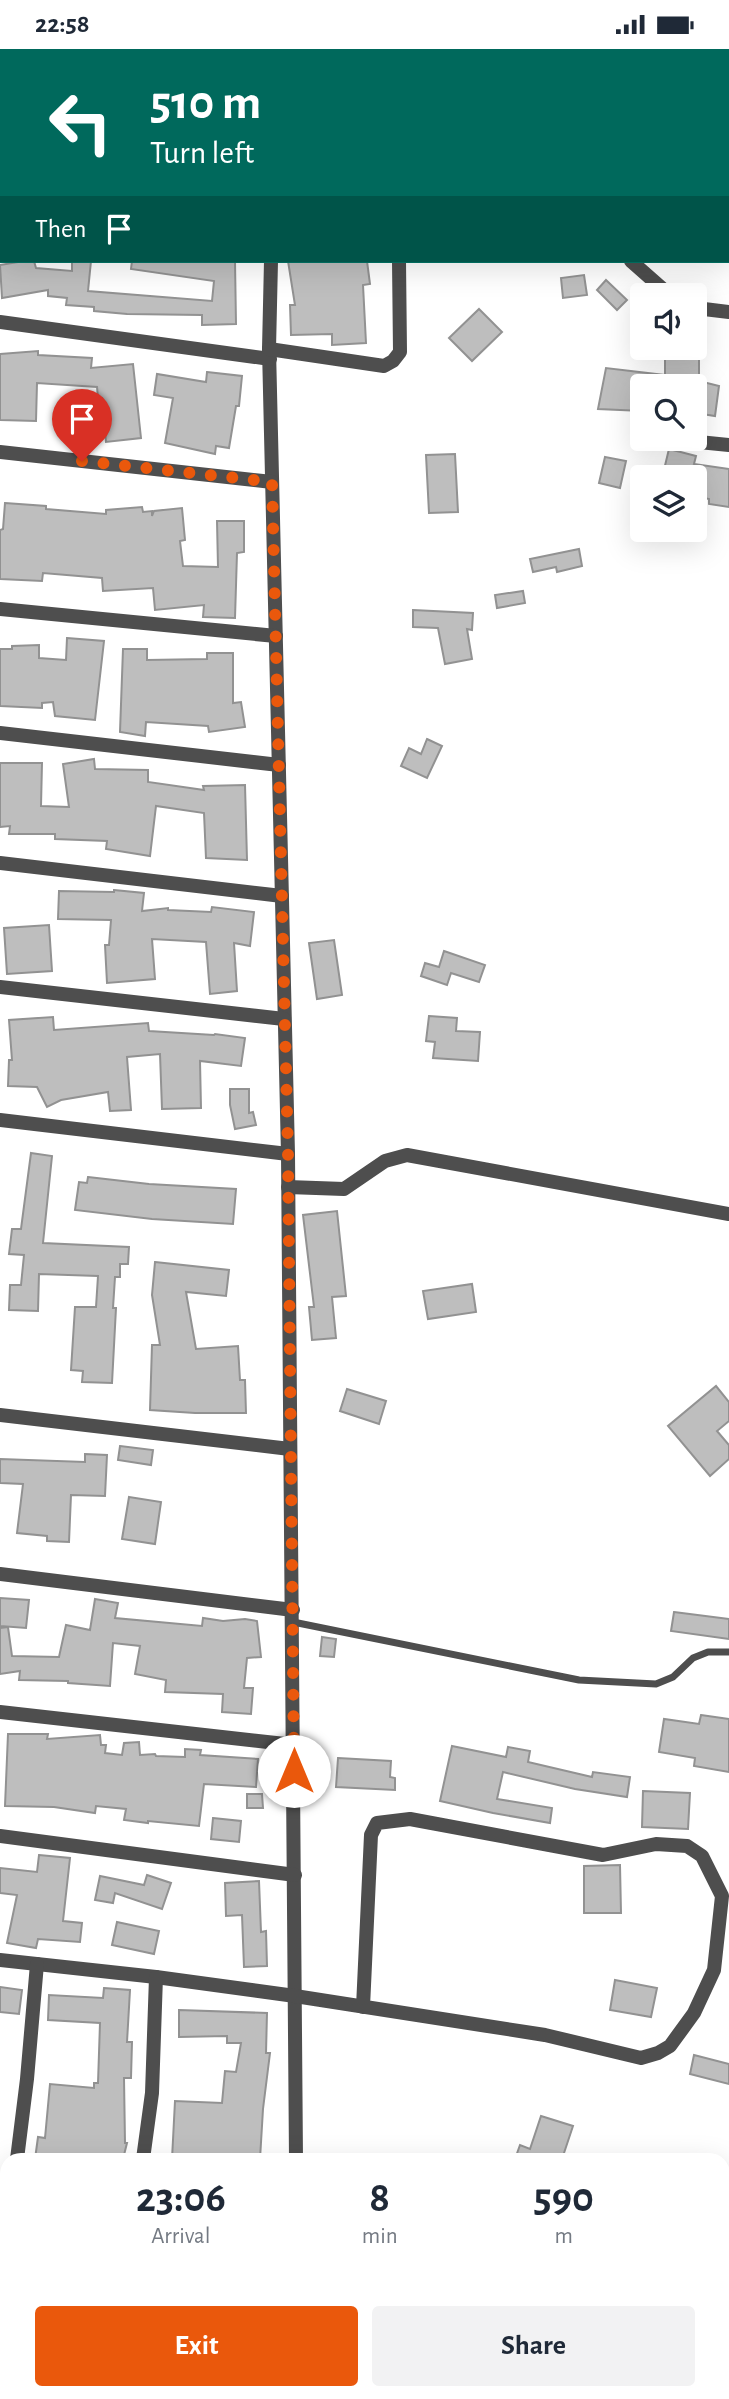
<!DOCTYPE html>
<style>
:root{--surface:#fff;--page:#f2f2f3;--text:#1f2937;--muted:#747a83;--accent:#ea580c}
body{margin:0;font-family:"Alegreya Sans",sans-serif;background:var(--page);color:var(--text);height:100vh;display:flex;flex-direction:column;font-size:26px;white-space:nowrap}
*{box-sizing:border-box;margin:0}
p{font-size:23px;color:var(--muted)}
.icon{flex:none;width:38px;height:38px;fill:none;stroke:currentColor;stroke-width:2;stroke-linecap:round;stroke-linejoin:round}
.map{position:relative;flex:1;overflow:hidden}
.side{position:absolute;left:0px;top:2104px;width:730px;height:247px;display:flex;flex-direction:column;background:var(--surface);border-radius:21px 21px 0 0;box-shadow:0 7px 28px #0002}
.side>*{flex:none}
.guide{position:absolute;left:0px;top:0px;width:730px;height:214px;box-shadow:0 7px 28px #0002;background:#00695c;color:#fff;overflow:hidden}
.buttons{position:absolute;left:630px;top:234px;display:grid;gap:14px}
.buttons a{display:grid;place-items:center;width:77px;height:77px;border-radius:7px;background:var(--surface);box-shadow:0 7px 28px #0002;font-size:35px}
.pin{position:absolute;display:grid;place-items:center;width:60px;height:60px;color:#fff;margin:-72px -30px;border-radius:50% 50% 50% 0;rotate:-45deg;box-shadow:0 0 7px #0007}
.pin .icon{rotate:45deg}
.me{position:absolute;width:77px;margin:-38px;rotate:0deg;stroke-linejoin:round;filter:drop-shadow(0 0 5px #0008)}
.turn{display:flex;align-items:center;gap:24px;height:147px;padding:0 35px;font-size:32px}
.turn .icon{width:91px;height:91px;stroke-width:2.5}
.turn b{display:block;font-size:49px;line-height:60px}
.then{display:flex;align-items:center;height:66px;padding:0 35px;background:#0003;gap:14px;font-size:26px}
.eta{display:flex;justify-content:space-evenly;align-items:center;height:119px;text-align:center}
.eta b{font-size:42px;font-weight:700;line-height:49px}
.button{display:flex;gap:14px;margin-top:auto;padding:14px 35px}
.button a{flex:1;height:80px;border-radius:7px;background:var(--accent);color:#fff;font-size:28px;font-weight:700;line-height:80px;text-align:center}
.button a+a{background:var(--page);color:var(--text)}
.status{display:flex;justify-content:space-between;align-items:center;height:49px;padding:0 35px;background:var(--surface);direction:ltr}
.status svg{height:19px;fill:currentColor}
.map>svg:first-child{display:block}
.building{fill:#bebebe;stroke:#929292;stroke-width:2}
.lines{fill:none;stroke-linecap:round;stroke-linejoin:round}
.service{stroke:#4e4e4e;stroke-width:7}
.minor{stroke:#4e4e4e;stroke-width:14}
.route{stroke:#ea580c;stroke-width:12;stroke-dasharray:0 21.6}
</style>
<div class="status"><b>22:58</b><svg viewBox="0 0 49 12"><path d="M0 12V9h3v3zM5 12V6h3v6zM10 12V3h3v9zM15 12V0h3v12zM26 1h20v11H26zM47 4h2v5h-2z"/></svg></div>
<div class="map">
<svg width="729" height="2350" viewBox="0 0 729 2350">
<rect width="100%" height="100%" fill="#fff"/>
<g class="building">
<path d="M24,212h10l2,7 36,3v-10h19l-3,30 124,10 2,-20 -83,-12 1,-8h103l1,63 -34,1v-10l-75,-1 -33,-3v-4l-28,-2 1,-7 -19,-2v-6l-46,8 -2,-33z"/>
<path d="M288,212h79l3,23 -7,1 3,58 -34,2v-11l-41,1 -1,-30h5z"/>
<path d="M584,226l3,20 -24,3 -2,-20z"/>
<path d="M606,231l21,20 -10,10 -20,-20z"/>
<path d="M479,260l23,23 -30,29 -23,-23z"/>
<path d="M665,299h34v33l20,5 -4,30 -20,-3v-26h-53v24l-44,-2 8,-41 59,7z"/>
<path d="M38,302v4l54,3 -1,10 42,-4 8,74 -35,4 -4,-44h-4l-1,-11 -60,-4 -1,38 -36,-1v-66z"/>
<path d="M207,323l35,4 -3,30h-3l-7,42 -13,-2 -1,8 -50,-11 8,-45 -19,-3 3,-21 49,8z"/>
<path d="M669,400l27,7 -2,8 35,5v38l-20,-3v-5l-14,-3v-18h-33z"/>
<path d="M455,405l3,58 -29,1 -3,-58z"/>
<path d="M605,408l21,4 -6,27 -21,-5z"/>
<path d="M5,454l41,3v3l60,5v-4l36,-3 1,5 9,-1v5l2,-5 28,-3 3,32 -5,1 3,25 35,1 -1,-46h27v31l-7,1 -2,65 -32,-1 1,-12 -49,5 -2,-22 -50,3 -1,-13 -59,-5 -1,8 -42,-2v-49l3,-1z"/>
<path d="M579,500l3,17 -25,6 -1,-5 -23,5 -3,-13z"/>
<path d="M523,542l2,12 -28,5 -2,-13z"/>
<path d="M413,561l60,3 -1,17 -5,-1 5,30 -27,5 -7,-36 -25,-1z"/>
<path d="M67,589l37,3 -9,79 -40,-4 -2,-14 -11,1v5l-42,-2v-57h12v-3l27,-1v13l27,2z"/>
<path d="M123,600h24v11l60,-1v-6h26v50l8,-1 4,25 -36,5 -1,-6 -62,-4 -1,14 -25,-4z"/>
<path d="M427,690l15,7 -15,32 -26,-12 8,-18 12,6z"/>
<path d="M94,710l1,10 53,1v12l56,8 -1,-4 42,-1 2,75 -41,-2 -2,-45 -48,-7 -6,50 -44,-7 1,-8 -52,-2v-5h-46l1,-8 -10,1v-64h42l-1,43 28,1 -6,-43z"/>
<path d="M114,841l30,3 -2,18 26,-3v2l43,2 1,-5 42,5 -4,34 -16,-3 3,48 -27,3 -4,-52 -54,-3 3,40 -48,4 -2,-38h4l2,-25 -53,-1 1,-28 55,1z"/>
<path d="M49,876l3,46 -45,3 -3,-46z"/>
<path d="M334,891l8,55 -25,4 -8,-56z"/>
<path d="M444,902l41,14 -6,17 -28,-9 -4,12 -26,-9 4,-13 14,4z"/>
<path d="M429,967l28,2 -1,13 24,1 -2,29 -45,-3 2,-16 -9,-1z"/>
<path d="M53,968l1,13 94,-7 1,8 65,4 1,-1 30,4 -4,28 -41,-5 1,47 -39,1 -2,-55 -33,3 4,53 -21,1 -2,-19 -47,8 -14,7 -10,-20 -29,-1 1,-26h3l-3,-40z"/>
<path d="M230,1040h19v24l4,-1 3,13 -21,4 -5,-24z"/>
<path d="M31,1104l21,3 -9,87 86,4 -1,17h-8v13h-5l-2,31h3l-4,75 -30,-1 1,-11 -12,-1 4,-63h21l2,-31 -59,-2 -1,37 -29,-1 1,-25h11l3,-30 -15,-1 3,-25h9z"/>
<path d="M88,1128l61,7 87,5 -3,35 -81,-5 -77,-9 4,-28 8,1z"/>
<path d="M337,1162l9,85 -14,1 4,41 -24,2 -3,-33h5l-11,-92z"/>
<path d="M155,1213l74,8 -3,26 -40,-4 10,57 42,-3 2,34h5l1,33h-51l-45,-3 2,-65h8l-8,-50z"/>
<path d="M472,1235l4,28 -48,7 -5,-28z"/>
<path d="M716,1337l13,16v19l-12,10 12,14v14l-19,17 -42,-50z"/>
<path d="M347,1340l39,12 -7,23 -39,-13z"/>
<path d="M120,1397l33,4 -2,15 -33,-5z"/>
<path d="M85,1405l22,1 -2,41 -34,-1 -2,47 -22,-1v-5l-30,-3 6,-49 -23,-1v-24l85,3z"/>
<path d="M129,1448l32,5 -6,42 -33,-5z"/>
<path d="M0,1549l29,2 -3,28 -26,-2z"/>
<path d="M95,1550l23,4 -3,15 87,8 1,-8 20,3 22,-2 12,2 4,36 -14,1 -3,30h9l-2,26 -29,-2 1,-18 -58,-2 1,-12 -31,-6 5,-28 -27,-3 -3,43 -42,-3v-2l-49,-1 1,-9 -20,3v-46l8,-1 4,29 47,1 7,-32 24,5z"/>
<path d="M674,1563l55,7v20l-58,-8z"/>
<path d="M322,1588l14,2 -2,18 -14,-1z"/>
<path d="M701,1666l28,4v53l-35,-6 1,-8 -36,-6 5,-33 35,5z"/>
<path d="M8,1685h40l-1,5 53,-4 1,10h5l-1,8 17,2 2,-12 15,-1 1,13 15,-1 1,2 29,1v-8l16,1 -1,5 58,4 -2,28 -52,-3 -5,42 -51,-5v2l-24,-3 2,-11 -30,-3 -1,7 -41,-6 -49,-1z"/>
<path d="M452,1697l54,11 2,-10 22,4 -2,11 64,15 1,-5 37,5 -3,20 -52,-8 -72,-17 -6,27 55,9 -2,15 -57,-10 -53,-12z"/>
<path d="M338,1709l53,3 -1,16 5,1v12l-59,-3z"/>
<path d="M643,1742l47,2 -2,36 -46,-2z"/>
<path d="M247,1745h15l1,14h-16z"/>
<path d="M213,1769l28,3 -2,21 -28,-3z"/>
<path d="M39,1806l31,3 -7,63 19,2 -2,19 -42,-3 -2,9 -29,-5 10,-48 -17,-2v-25l37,4z"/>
<path d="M620,1816l1,48h-37v-47z"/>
<path d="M147,1826l24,8 -9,26 -47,-16 -2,10 -18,-3 5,-24 44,9z"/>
<path d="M259,1832l2,51 5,-1 1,35 -23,1 -2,-52 -16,1 -1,-33z"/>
<path d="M117,1873l42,9 -5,23 -42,-9z"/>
<path d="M615,1931l42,8 -6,29 -41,-7z"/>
<path d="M0,1938l22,3 -3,24 -19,-2z"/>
<path d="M104,1939l26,2 -3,52h5l-1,36h-7l1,65h2l-4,16h-88l3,-22 7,1 5,-54 44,4v-5h4l2,-60 -52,-3 1,-25 54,3z"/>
<path d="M179,1961l88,3 -1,40h4l-7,56 -3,50h-88l3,-58 47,2 3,-32 11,1 5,-29h-14v-7l-48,1z"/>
<path d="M694,2006l35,9v20l-39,-10z"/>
<path d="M541,2067l32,10 -11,33h-47l5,-14 10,4z"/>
</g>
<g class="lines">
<path class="service" d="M293,1573l286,58 77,4 17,-7 20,-19 15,-6h21"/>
<g class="minor">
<path d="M17,0v2"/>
<path d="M149,0v2"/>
<path d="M457,0l1,2"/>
<path d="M272,2v-2"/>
<path d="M411,2l1,-2"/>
<path d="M0,147h2"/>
<path d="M271,212l-2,88 19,805 8,1005"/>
<path d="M631,212l34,30 9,5"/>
<path d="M695,257l9,3 25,3"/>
<path d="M0,273l270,37"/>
<path d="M269,300l115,17 9,-5 7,-9 -1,-91"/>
<path d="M669,390l60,6"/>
<path d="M0,403l272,30"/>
<path d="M0,560l276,27"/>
<path d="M0,684l279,32"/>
<path d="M0,814l282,33"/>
<path d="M0,938l284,32"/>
<path d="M0,1071l288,34"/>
<path d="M288,1138l56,2 41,-28 22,-6 322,59"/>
<path d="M0,1366l290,34"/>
<path d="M0,1525l293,36"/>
<path d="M0,1663l294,33"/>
<path d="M0,1787l295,39"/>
<path d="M0,1911l156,17 139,19 250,39 96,23 17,-5 12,-7 24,-33 20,-43 8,-74 -20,-40 -15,-10 -31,-2 -53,11 -193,-36 -33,4 -6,12 -8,172"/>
<path d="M17,2110l10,-80 10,-115"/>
<path d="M143,2110l9,-66 4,-116"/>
<path d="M0,2187l7,1"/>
<path d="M0,2300h7"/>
<path d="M297,2350v-7"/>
</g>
</g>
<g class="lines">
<path class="route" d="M82,412l190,21 16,672 6,617"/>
</g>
</svg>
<div class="buttons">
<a><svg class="icon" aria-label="sound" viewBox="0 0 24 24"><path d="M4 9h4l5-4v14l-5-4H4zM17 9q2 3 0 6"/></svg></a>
<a><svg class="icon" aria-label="search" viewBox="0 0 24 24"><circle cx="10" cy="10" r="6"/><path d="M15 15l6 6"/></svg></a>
<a><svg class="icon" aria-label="layers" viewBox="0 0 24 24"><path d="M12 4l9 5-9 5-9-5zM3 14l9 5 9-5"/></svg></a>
</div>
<div class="pin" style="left:82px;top:412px;background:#d93025"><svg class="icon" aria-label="arrive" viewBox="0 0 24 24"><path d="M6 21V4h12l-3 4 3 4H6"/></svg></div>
<svg class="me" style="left:294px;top:1722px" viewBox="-20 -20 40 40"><circle r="19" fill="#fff"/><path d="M0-13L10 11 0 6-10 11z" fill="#ea580c"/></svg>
<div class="guide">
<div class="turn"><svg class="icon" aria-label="left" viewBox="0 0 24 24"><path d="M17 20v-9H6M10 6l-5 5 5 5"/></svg><div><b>510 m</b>Turn left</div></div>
<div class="then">Then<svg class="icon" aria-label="arrive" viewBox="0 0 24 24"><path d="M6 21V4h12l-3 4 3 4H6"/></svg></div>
</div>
<section class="side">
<div class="eta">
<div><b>23:06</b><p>Arrival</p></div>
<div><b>8</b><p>min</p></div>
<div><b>590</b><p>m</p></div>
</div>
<div class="button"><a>Exit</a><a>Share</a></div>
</section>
</div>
